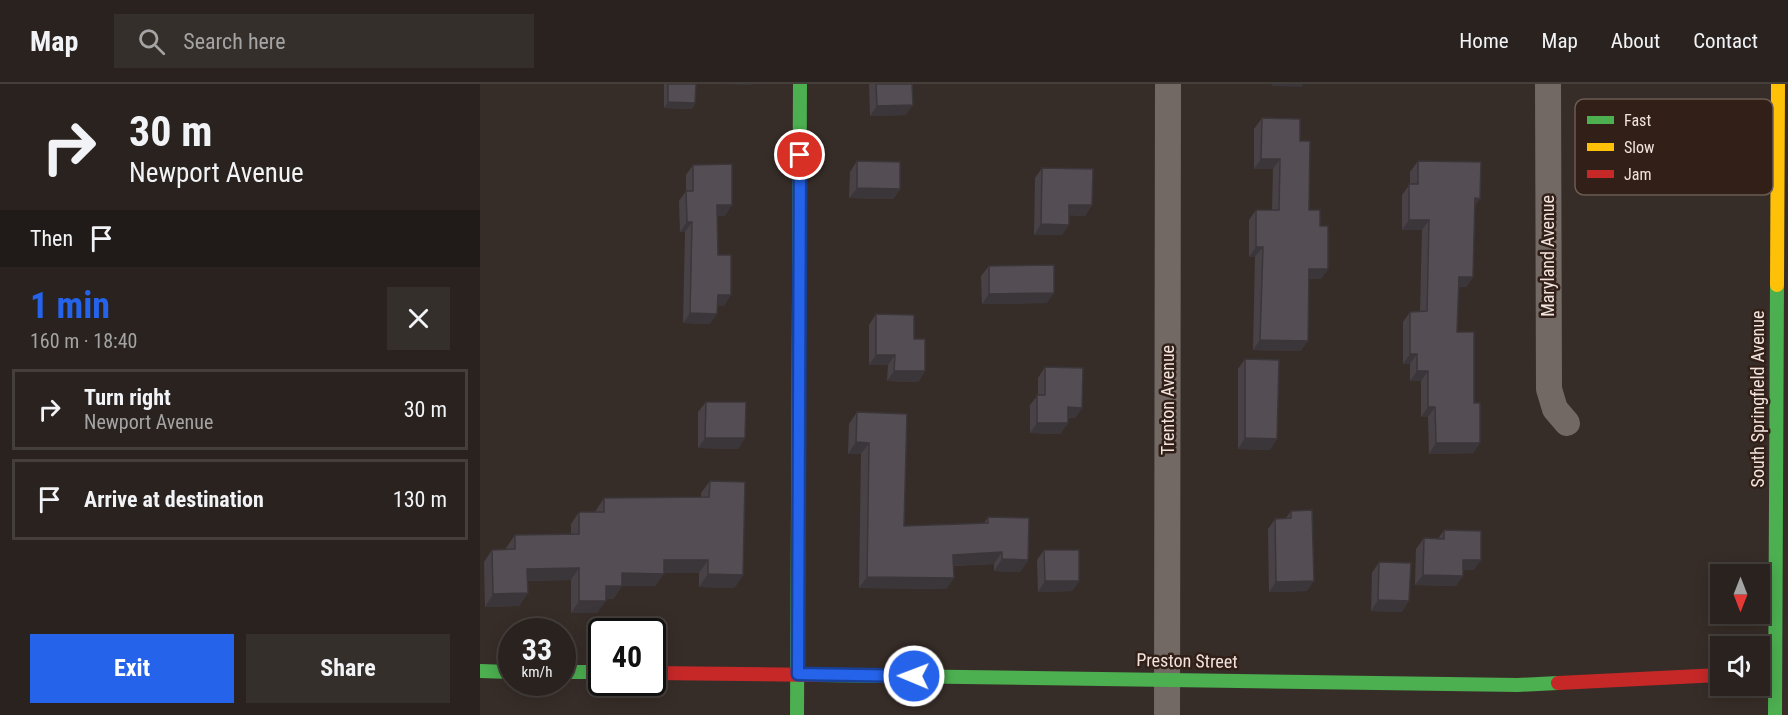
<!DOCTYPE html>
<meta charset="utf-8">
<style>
:root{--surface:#29221e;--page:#352f2b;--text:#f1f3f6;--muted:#a5a4a4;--line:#453f3c;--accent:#2563eb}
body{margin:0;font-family:"Roboto Condensed",sans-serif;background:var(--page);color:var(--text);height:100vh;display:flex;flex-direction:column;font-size:22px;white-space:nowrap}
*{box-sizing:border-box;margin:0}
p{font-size:20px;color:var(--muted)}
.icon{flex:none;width:33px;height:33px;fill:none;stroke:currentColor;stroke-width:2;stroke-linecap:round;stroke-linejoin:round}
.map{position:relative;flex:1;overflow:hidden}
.drawer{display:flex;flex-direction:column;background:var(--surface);width:480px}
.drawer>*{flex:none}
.banner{background:#29221e;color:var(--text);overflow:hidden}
.needle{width:39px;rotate:180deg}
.controls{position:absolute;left:1230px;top:480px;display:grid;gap:12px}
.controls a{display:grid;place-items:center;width:60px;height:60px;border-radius:0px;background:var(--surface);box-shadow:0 3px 15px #0003,0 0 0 2px var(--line);font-size:30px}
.speed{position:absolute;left:18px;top:534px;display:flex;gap:12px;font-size:30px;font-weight:700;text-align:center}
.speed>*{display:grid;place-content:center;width:78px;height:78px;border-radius:50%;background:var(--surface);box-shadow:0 3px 15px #0003,0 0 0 2px var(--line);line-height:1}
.speed small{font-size:15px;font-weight:400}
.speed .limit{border:3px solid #111;border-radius:9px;background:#fff;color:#111}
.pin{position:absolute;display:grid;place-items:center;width:51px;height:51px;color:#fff;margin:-26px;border:3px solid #fff;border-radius:50%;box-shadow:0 2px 6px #0007}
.me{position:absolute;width:66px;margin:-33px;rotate:271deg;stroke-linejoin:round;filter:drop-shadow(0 0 4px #0008)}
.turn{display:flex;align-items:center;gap:21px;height:126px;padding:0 30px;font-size:27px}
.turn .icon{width:78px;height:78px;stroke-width:2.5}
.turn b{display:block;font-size:42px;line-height:51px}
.then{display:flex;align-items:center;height:57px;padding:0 30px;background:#0003;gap:12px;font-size:22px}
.round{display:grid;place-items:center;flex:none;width:63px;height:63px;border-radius:0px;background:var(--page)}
.overview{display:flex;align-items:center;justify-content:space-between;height:102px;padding:0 30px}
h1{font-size:36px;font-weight:700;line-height:45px;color:var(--accent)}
.action{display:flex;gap:12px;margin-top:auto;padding:12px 30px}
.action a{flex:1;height:69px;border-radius:0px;background:var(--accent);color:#fff;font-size:24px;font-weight:700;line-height:69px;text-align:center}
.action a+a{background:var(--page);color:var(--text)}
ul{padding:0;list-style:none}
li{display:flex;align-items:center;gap:18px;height:81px;margin:0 12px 9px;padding:0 18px;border:3px solid var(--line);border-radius:0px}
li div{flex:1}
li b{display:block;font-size:22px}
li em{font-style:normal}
header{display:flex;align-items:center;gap:36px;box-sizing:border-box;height:84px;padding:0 30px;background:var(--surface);border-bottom:2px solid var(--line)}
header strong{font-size:28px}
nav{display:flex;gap:33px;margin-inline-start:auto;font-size:21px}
.search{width:420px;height:54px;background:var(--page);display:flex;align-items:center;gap:15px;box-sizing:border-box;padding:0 21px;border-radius:0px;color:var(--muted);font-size:22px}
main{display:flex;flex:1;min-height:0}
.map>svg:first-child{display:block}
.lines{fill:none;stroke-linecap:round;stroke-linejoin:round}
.street{stroke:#726964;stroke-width:26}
.fast{stroke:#4caf50;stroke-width:14}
.slow{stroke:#ffc107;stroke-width:14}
.jam{stroke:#c62828;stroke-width:14}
.wall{fill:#484247}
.shaded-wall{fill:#3b363a}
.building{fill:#544d53;stroke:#3b363a;stroke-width:1.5}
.route-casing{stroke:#184099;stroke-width:15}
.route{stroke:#2563eb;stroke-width:10}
.labels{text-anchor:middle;stroke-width:5;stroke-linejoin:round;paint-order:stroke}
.street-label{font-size:18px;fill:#f1e4de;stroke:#322018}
.key{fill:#322018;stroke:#6b5b53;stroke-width:1.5}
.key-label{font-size:16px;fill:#f1e4de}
</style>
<header>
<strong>Map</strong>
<div class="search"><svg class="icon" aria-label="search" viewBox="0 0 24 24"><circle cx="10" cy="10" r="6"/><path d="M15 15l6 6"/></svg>Search here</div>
<nav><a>Home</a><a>Map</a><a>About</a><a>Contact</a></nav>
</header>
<main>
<section class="drawer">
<div class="banner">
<div class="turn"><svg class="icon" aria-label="right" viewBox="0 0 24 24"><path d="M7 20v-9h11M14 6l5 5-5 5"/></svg><div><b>30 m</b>Newport Avenue</div></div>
<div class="then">Then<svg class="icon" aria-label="arrive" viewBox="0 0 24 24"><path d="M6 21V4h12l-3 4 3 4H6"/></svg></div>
</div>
<div class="overview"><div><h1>1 min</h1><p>160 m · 18:40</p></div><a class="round"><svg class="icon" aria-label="close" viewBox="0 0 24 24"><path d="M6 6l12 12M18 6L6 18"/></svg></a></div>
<ul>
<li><svg class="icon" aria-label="right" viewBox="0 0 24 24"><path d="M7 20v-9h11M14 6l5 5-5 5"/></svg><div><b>Turn right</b><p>Newport Avenue</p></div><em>30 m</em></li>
<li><svg class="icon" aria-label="arrive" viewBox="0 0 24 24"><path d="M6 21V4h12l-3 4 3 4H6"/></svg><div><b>Arrive at destination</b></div><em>130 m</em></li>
</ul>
<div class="action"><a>Exit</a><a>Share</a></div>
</section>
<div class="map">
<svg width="1308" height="631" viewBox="0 0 1308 631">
<rect width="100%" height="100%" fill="#372d28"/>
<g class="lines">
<g class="street">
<path d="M1068,0l1,305 6,20 12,14"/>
<path d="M687,631l1,-631"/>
</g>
<g class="fast">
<path d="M0,587l32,1"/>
<path d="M82,588h40"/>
<path d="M339,591l699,10 40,-2"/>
<path d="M317,631l3,-631"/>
<path d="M1295,631l2,-430"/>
</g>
<path class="slow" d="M1297,201l1,-201"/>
<g class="jam">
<path d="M172,589l167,2"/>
<path d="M1078,599l162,-8"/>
</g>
</g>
<g class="wall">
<path d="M184,0h32l-1,19 -3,6 -28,-1z"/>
<path d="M389,0h43l-6,31 -36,1z"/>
<path d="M782,34l38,23 9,69 11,16 8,43 -7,10h-12l-8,72 -48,-1 2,-93h-6v-37l7,-10h16l1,-41h-19v-40z"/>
<path d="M377,77l43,28 -7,10 -44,-1 1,-26z"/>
<path d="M938,77l57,45 -2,71 -7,10h-8l-1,45 17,71 6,40 -7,10 -44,1 -1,-37h-7v-36h-11v-17h-7v-42l7,-10h10l2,-82h-20v-35l8,-11v-12z"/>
<path d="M213,81l32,51h-7v39l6,51 -7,-1 -7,19 -27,-1 2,-91h-5l-1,-31 7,-10v-16z"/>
<path d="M562,84l50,37 -7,11 -16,-1 -7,20h-28l1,-57z"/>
<path d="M509,182l58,37 -65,1 -1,-28z"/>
<path d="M396,230l38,25 11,32 -7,11 -31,-1 1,-16h-19v-40z"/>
<path d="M765,275l25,91 -32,-1v-80z"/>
<path d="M565,283l37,41 -7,10h-7v5l-8,11 -30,-1v-28l8,-10v-17z"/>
<path d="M226,318l39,36 -7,11 -40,-1v-36z"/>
<path d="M377,328l47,114 80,-3 4,-6 40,43 -8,12 -26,-1v-7l-41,2 1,12 -8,11 -87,-1 2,-134h-13l1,-30z"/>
<path d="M230,397l33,94 -9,13 -35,-1v-14h-35l-9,13h-33l-9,13h-7l-9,14h-26v-33l-44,1 1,12 -9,13 -34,1 -1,-45 8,-12h14v-2l9,-13 56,-1v-10l8,-12h16l9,-14 97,-1v-4z"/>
<path d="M811,427l16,80 -38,1 -1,-63 7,-10 11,-1z"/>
<path d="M964,446l30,40h-11l-7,16 -41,-1 1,-36 8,-11 14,1z"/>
<path d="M564,466l35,31 -7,10 -34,1 -1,-32z"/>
<path d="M899,478l23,50 -31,-1 1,-38z"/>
</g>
<g class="shaded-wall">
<path d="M237,0h36v1z"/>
<path d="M792,0h31l-1,3 -31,-1z"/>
<path d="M188,18l27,1 -3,6 -28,-1z"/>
<path d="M433,21l-7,10 -36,1 7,-10z"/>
<path d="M781,75h19l-7,10h-19z"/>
<path d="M377,104l43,1 -7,10 -44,-1z"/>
<path d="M995,114l5,1 -7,10z"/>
<path d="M237,121h15l-7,11h-15z"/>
<path d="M589,121h23l-7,11 -23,-1z"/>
<path d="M929,136h20l-7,10h-20z"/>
<path d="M207,138h5l-7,10h-5z"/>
<path d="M561,140l28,1 -7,10h-28z"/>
<path d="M776,163h7l-8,10h-6z"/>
<path d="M829,185h19l-7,10h-19z"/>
<path d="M979,193h14l-7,10h-15z"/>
<path d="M574,209l-7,10 -65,1 7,-10z"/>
<path d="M238,211h13l-7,11 -13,-1z"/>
<path d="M210,229l27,1 -7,10 -27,-1z"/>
<path d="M780,256l48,1 -7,10 -48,-1z"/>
<path d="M930,270h7l-7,10h-7z"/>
<path d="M396,271h19l-7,10h-19z"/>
<path d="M414,287h31l-7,11 -31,-1z"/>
<path d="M937,287h11l-7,10h-11z"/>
<path d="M588,323l14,1 -7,10 -14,-1z"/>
<path d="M948,323h7l-7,10h-7z"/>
<path d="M557,339h31l-8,11 -30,-1z"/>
<path d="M225,354h40l-7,11 -40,-1z"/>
<path d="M765,354l32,1 -7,11 -32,-1z"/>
<path d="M376,358l13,1 -8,11h-13z"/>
<path d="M956,359h44l-7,10 -44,1z"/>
<path d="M522,468l-8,12 -49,2 8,-11z"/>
<path d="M522,475l26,1 -8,12 -26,-1z"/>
<path d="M184,476h44l-9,13h-44z"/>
<path d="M983,476h18l-7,10h-18z"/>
<path d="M99,484l-8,12 -53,1 9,-12z"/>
<path d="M142,489l42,1 -9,12h-42z"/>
<path d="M228,490l35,1 -9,13 -35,-1z"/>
<path d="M943,491l40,1 -7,10 -41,-1z"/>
<path d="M387,493l87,1 -8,11 -87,-1z"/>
<path d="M565,497h34l-7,10 -34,1z"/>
<path d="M834,497l-7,10 -38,1 7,-10z"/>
<path d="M126,502h16l-9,13h-16z"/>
<path d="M48,509l-9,13 -34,1 8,-13z"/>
<path d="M898,516l31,1 -7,11 -31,-1z"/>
<path d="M99,517h27l-9,12h-26z"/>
</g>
<g class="building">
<path d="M188,0h28l-1,19 -27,-1z"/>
<path d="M396,0h36l1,21 -36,1z"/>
<path d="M782,34l38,1v22h10l-1,69h11v16h8v43h-19l-1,72 -48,-1 3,-93h-7v-37h23l1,-51h-19z"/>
<path d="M377,77l43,1v27l-43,-1z"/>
<path d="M938,77l63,1 -1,37 -5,-1 -2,79h-14l-2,55h17v71h6v40h-44l-1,-36h-7v-36h-11v-17h-7v-42l17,-1 2,-91h-20v-36h9z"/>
<path d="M252,80v41h-15l1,50h13v40h-13l-1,19 -27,-1 2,-91h-5l-1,-31h7v-26z"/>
<path d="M562,84l51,1 -1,36h-23v20l-28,-1z"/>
<path d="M574,181v28l-65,1v-28z"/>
<path d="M396,230l38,1v24h11v32h-31l1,-16h-19z"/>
<path d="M765,275l34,1 -2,79 -32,-1z"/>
<path d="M565,283l38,1 -1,40 -14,-1v16h-31v-28h8z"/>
<path d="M226,318h40l-1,36h-40z"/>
<path d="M377,328l50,2 -3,112 84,-3v-6l41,1 -1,42 -26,-1v-7l-49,3 1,23 -87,-1 2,-134 -13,-1z"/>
<path d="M230,397l35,1 -2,93 -35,-1v-14h-44v14l-42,-1v13h-16v15h-27v-33l-52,1 1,24 -35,1 -1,-44 23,-1v-14l64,-1v-22h25v-14l105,-1z"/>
<path d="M832,426l2,71 -38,1 -1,-63 16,-1v-7z"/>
<path d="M964,446l37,1v29h-18v16l-40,-1 1,-37 20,1z"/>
<path d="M564,466h35v31h-34z"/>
<path d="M899,478l32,1 -2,38 -31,-1z"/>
</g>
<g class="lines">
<defs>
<path id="route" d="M320,71l-2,519 116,2"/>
</defs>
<use href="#route" class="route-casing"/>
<use href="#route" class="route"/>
</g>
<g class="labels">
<g class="street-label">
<text transform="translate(1068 172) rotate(-90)" y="6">Maryland Avenue</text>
<text transform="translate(1278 315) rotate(-90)" y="6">South Springfield Avenue</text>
<text transform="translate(688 316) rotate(-90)" y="6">Trenton Avenue</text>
<text transform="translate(707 577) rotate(1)" y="6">Preston Street</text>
</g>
</g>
<rect x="1095" y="15" width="198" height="96" rx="9" class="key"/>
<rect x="1107" y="32" width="27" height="8" fill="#4caf50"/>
<rect x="1107" y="59" width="27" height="8" fill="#ffc107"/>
<rect x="1107" y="86" width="27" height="8" fill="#c62828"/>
<g class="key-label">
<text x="1144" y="42">Fast</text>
<text x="1144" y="69">Slow</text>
<text x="1144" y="96">Jam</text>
</g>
</svg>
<div class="controls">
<a><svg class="needle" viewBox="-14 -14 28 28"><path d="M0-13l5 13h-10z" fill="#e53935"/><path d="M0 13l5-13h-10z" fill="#a5a4a4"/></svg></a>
<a><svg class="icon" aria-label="sound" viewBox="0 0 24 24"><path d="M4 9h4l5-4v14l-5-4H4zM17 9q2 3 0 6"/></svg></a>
</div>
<div class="speed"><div>33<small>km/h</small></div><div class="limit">40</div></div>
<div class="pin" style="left:320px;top:71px;background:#d93025"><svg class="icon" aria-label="arrive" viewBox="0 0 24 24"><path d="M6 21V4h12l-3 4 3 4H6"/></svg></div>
<svg class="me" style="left:434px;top:592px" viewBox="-20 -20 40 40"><circle r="17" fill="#2563eb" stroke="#fff" stroke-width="3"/><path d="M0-11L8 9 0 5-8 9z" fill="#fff"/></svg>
</div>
</main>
